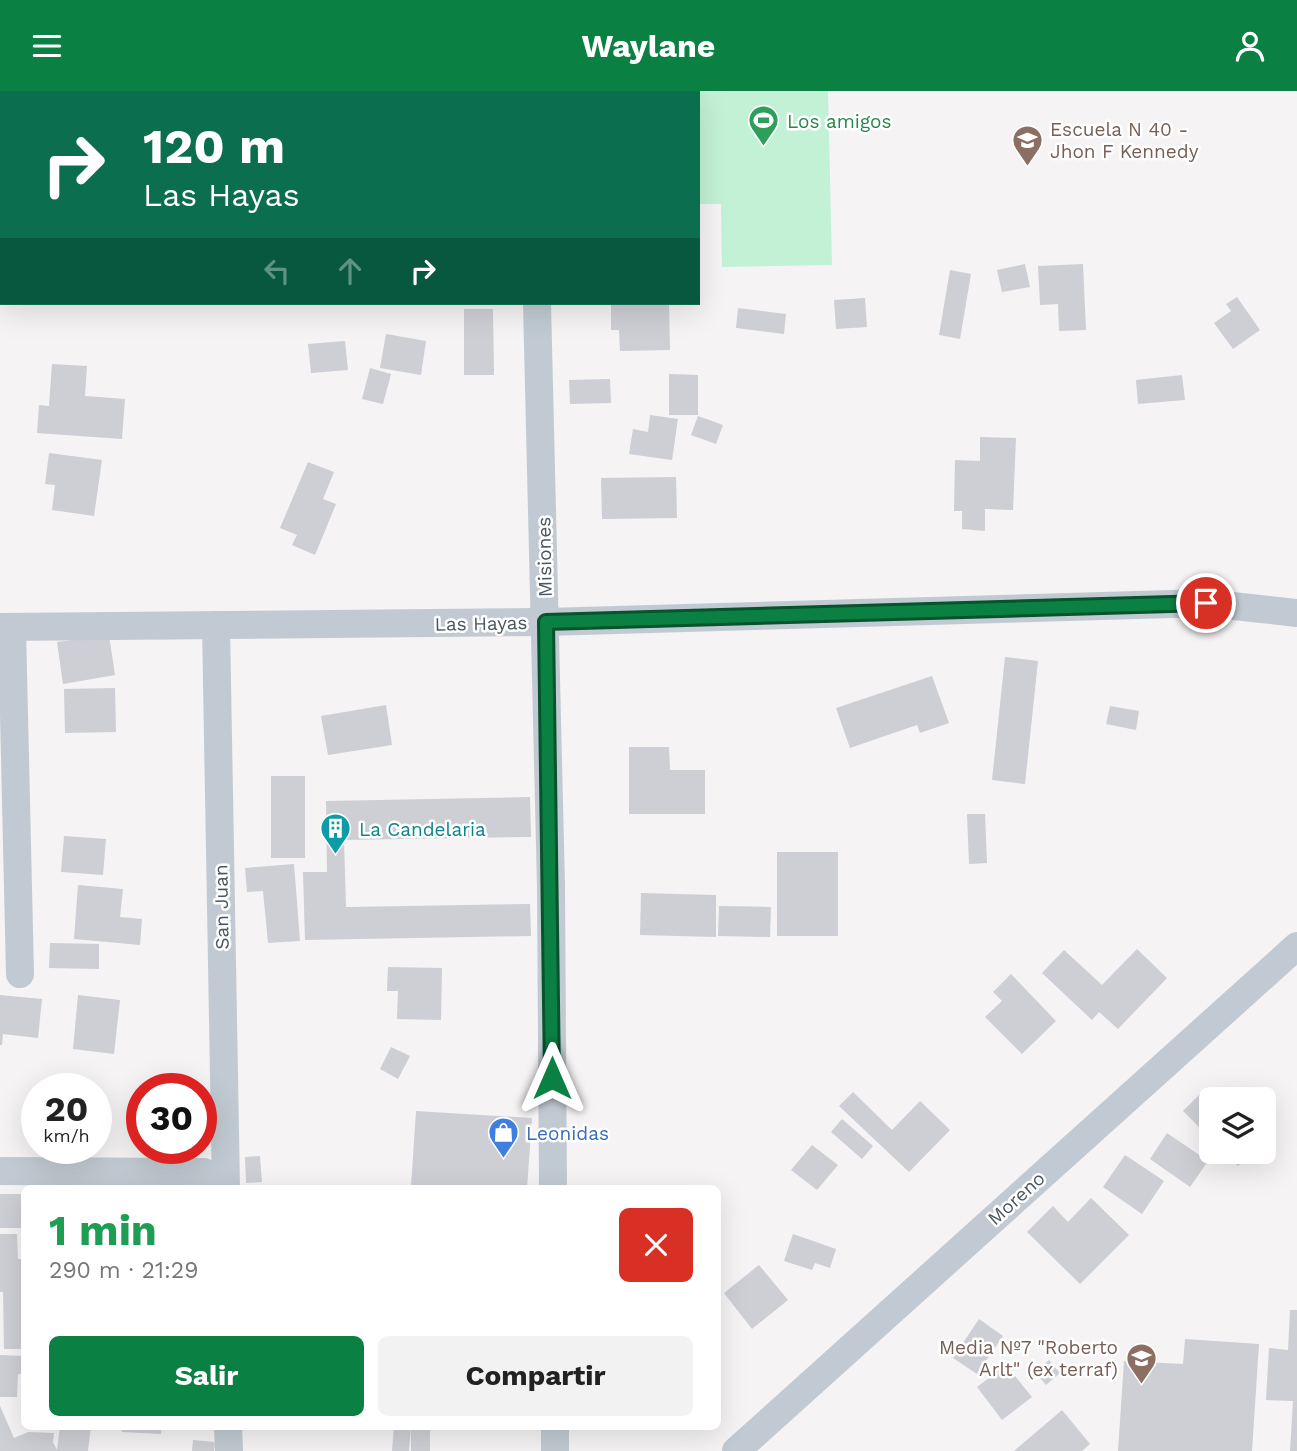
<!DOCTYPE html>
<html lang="es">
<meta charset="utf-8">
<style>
:root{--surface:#fff;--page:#f2f2f2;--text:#222;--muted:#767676;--accent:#0b8043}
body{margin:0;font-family:"Work Sans",sans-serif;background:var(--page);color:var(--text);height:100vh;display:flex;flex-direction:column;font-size:26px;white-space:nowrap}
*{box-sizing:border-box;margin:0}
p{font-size:23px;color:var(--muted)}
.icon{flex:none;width:38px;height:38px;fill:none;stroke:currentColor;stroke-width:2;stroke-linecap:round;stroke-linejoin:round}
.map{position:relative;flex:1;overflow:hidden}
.side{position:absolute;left:21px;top:1094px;width:700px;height:245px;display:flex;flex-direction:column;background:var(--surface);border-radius:10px;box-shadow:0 7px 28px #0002}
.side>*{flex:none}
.guide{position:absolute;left:0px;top:0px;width:700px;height:214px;box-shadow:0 7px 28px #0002;background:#0b6e4f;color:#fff;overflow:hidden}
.controls{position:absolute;left:1199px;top:996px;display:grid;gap:14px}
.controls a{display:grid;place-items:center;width:77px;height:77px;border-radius:10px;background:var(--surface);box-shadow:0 7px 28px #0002;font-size:35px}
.speed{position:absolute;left:21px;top:982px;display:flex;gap:14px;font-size:35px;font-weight:700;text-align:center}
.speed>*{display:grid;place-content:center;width:91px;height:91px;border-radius:50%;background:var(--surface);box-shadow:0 7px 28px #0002;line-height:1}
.speed small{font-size:18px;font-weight:400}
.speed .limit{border:10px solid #d22;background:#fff;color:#111}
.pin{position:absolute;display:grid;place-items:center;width:60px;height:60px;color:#fff;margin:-30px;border:4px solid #fff;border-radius:50%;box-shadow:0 2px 7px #0007}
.me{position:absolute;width:77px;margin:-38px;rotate:0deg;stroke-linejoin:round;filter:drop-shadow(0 0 5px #0008)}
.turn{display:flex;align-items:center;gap:24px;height:147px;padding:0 28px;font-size:32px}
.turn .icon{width:91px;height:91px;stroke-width:2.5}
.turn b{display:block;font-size:49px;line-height:60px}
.lanes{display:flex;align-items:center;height:66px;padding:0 28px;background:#0003;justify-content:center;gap:35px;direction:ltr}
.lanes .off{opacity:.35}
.round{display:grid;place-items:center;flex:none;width:74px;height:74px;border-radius:10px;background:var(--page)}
.overview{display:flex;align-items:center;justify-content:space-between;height:119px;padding:0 28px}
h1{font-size:42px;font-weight:700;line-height:52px;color:#1e9e55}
.primary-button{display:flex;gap:14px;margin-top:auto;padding:14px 28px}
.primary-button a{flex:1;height:80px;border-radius:10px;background:var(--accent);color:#fff;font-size:28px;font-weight:700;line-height:80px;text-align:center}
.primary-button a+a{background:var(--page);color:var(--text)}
header{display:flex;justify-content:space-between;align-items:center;height:91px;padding:0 28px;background:var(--accent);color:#fff;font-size:32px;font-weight:700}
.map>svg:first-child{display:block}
.green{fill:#c3f1d5}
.building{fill:#cdcfd5}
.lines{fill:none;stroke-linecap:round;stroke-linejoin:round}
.street{stroke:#c1cad2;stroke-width:28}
.route-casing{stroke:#07532c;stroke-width:18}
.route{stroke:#0b8043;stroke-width:12}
.labels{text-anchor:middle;stroke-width:5;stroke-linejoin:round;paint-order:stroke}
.leisure-label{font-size:19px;fill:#27864d;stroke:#fff;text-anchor:start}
.education-label{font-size:19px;fill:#785e54;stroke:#fff;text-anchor:start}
.street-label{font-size:19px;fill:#4a5661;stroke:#fff}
.culture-label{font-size:19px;fill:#0d838f;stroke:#fff;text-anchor:start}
.shop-label{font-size:19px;fill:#366cbe;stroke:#fff;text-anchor:start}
</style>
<header><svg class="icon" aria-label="menu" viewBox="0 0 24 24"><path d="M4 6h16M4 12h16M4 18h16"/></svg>Waylane<svg class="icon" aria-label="person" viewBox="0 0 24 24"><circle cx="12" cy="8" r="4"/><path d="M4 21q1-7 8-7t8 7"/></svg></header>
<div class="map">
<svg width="1297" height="1360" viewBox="0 0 1297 1360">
<rect width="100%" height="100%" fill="#f5f3f3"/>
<path class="green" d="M573,0h255l4,174 -110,2 -1,-63h-23v-111z"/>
<g class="building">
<path d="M1025,173l5,23 -28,5 -5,-22z"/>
<path d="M1083,173l3,66 -27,1 -1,-27 -18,1 -2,-39z"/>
<path d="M950,179l21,4 -11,65 -21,-4z"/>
<path d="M1237,206l23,33 -27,19 -19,-26 17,-12 -5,-7z"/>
<path d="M865,207l2,29 -31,2 -2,-29z"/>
<path d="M611,212h58l1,47 -50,1 -1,-21h-8z"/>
<path d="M738,217l48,6 -2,20 -48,-6z"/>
<path d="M464,218h29l1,66h-30z"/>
<path d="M386,243l40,7 -5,34 -41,-7z"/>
<path d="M345,250l3,29 -37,3 -3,-29z"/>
<path d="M52,273l35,2 -2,30 40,3 -3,40 -85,-6 2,-28 10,1z"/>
<path d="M370,277l21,6 -8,30 -21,-5z"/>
<path d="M669,283l29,1v40h-29z"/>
<path d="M1182,284l3,25 -47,4 -2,-24z"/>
<path d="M610,288l1,24 -41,1 -1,-24z"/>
<path d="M650,324l28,4 -6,41 -43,-6 4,-25 15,3z"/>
<path d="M698,325l25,9 -7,19 -25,-9z"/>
<path d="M980,346l36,1 -3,72 -28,-1v22l-23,-2v-18h-8l1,-51 25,1z"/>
<path d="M49,362l53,7 -8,56 -42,-6 3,-25 -10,-1z"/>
<path d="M308,371l26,10 -11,27 13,5 -21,51 -23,-10 5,-10 -17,-7z"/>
<path d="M676,386l1,41 -75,1 -1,-41z"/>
<path d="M109,544l6,40 -52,9 -6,-42z"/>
<path d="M1005,566l33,4 -13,123 -33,-4z"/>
<path d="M932,585l17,47 -29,10 -3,-8 -67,23 -14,-40z"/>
<path d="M115,597l1,44 -51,1 -1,-44z"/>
<path d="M386,614l6,40 -64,10 -7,-39z"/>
<path d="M1110,615l29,5 -3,19 -30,-6z"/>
<path d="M629,656h40l1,23h35v44h-76z"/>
<rect x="271" y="685" width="34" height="82"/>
<path d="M530,706l1,40 -187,3 2,67 184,-3 1,32 -226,4 -2,-68h24l-1,-71z"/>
<path d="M967,723h18l2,49 -18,1z"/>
<path d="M64,745l42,3 -3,36 -42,-3z"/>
<rect x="777" y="761" width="61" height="84"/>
<path d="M294,773l6,77 -32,2 -5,-52 -16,1 -2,-24z"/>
<path d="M78,794l45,4 -3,28 22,2 -2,26 -66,-6z"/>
<path d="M641,802l75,2v42l-76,-2z"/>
<path d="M719,815l52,1 -1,30 -52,-1z"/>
<path d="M50,852l49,1v25l-50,-1z"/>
<path d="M1137,858l30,29 -49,51 -19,-17 -7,8 -50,-47 22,-23 38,35z"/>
<path d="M388,876l54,1 -1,52 -44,-1 1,-28h-11z"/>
<path d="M1011,883l45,47 -34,33 -37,-37 17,-16 -9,-9z"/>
<path d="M0,904l42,4 -4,39 -35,-4 -1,11h-2z"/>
<path d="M78,904l42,5 -6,54 -41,-5z"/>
<path d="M391,956l19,9 -12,23 -18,-10z"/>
<path d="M1207,996l12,12h-8v40l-28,-28z"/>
<path d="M853,1001l39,38 28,-29 30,29 -41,42 -70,-66z"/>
<path d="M416,1020l116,7 -5,70 -116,-1z"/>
<path d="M842,1028l31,27 -11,13 -31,-27z"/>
<path d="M1167,1042l41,28 -18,26 -40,-28z"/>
<path d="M812,1054l26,20 -21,25 -26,-20z"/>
<path d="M1223,1060h30l-15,15z"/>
<path d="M1125,1064l39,26 -22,33 -39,-27z"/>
<path d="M260,1065l2,26 -16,1 -1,-26z"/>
<rect x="0" y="1103" width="22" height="34"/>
<path d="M1091,1107l38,37 -49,49 -53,-52 26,-26 15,16z"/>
<path d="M0,1143h17l1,25h6v90h-20l-1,-57h-3z"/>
<path d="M793,1143l43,15 -6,19 -15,-5 -3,7 -28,-9z"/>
<path d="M759,1174l29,35 -36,29 -28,-36z"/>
<path d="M1290,1219h7v141h-7l3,-50 -27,-1 3,-52 19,2z"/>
<path d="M979,1228l24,17 -26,38 -24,-16z"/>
<path d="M1185,1248l74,5 -7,107h-134l6,-90 59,3z"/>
<path d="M0,1264l24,1v18h-6l-1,23h-17z"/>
<path d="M1049,1269l11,13 -14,12 -11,-13z"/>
<path d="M1006,1274l26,32 -30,23 -25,-33z"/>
<path d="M0,1315l14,32 14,-6 26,1 -1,9 4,8 3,-24h31l-3,25h-88z"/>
<path d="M1062,1319l28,34 -8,7h-68z"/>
<path d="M122,1335h39v8l-39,-2z"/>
<path d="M394,1335h17l-2,25h-17z"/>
<rect x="411" y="1335" width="19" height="25"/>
<path d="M193,1349l22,2 -1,9h-22z"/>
</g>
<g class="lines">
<g class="street">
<path d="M224,0v2"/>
<path d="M533,0v2"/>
<path d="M0,196h2"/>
<path d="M537,212l14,583 2,302"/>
<path d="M216,534l10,563"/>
<path d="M0,536l546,-5 660,-19 91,10"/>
<path d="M12,537l8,346"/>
<path d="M0,1080l204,1 18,16"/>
<path d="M228,1335l1,25"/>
<path d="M555,1335v25"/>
<path d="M736,1360l561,-505"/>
</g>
</g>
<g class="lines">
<defs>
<path id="route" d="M552,987l-6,-456 660,-19"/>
</defs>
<use href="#route" class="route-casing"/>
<use href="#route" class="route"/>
</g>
<defs>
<symbol id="stadium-pin" viewBox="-11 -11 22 30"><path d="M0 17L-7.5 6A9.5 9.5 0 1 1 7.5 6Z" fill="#2e9e5b" stroke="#fff"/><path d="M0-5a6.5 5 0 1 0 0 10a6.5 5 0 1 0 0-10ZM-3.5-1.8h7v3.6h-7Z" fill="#fff"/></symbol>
<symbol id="school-pin" viewBox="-11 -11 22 30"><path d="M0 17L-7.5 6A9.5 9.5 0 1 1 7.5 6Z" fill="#8d6e63" stroke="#fff"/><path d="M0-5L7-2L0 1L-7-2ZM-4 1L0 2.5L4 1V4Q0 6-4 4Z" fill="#fff"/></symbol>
<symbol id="building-pin" viewBox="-11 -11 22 30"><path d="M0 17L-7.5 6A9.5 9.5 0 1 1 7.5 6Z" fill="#0f9aa8" stroke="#fff"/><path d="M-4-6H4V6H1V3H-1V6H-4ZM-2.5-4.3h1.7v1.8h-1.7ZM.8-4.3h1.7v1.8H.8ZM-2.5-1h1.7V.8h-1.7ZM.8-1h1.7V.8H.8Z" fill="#fff"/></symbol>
<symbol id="shop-pin" viewBox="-11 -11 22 30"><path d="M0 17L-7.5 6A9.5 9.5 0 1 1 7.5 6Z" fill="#3f7fe0" stroke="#fff"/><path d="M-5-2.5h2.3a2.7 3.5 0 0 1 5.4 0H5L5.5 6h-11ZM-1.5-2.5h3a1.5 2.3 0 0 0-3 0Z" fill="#fff"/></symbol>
</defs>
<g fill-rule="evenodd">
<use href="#stadium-pin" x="746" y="12" width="35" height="47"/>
<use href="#school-pin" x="1010" y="32" width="35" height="47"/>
<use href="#building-pin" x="318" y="720" width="35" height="47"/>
<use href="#shop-pin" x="486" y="1024" width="35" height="47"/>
<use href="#school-pin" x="1124" y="1250" width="35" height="47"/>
</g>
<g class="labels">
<g class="leisure-label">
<text x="787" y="37">Los amigos</text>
</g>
<g class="education-label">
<text x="1050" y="45">Escuela N 40 -<tspan x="1050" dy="22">Jhon F Kennedy</tspan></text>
<text x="1118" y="1263" text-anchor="end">Media Nº7 "Roberto<tspan x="1118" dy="22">Arlt" (ex terraf)</tspan></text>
</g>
<g class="street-label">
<text transform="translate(544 466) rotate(-91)" y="7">Misiones</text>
<text transform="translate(481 532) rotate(-1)" y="7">Las Hayas</text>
<text transform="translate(221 816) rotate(-91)" y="7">San Juan</text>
<text transform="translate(1016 1107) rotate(-42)" y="7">Moreno</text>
</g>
<g class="culture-label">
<text x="359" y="745">La Candelaria</text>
</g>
<g class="shop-label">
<text x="526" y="1049">Leonidas</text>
</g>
</g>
</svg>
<div class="controls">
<a><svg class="icon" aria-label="layers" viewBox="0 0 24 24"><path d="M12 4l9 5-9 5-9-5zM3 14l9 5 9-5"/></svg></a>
</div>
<div class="speed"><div>20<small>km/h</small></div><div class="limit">30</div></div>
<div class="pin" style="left:1206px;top:512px;background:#d93025"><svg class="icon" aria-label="arrive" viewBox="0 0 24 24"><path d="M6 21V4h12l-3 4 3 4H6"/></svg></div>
<svg class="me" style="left:552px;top:987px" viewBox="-20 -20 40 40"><path d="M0-17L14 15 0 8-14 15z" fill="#0b8043" stroke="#fff" stroke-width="4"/></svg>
<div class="guide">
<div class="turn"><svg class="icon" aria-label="right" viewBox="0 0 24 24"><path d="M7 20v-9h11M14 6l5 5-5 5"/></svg><div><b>120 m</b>Las Hayas</div></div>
<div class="lanes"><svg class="icon off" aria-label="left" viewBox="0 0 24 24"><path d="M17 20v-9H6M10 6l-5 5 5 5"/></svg><svg class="icon off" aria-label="ahead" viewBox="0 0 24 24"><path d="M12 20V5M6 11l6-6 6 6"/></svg><svg class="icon" aria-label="right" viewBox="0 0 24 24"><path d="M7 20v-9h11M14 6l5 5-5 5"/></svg></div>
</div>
<section class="side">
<div class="overview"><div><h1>1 min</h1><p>290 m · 21:29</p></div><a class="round" style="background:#d93025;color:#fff"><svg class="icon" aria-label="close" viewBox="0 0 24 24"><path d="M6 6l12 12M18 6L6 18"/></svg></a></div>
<div class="primary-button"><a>Salir</a><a>Compartir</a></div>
</section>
</div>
